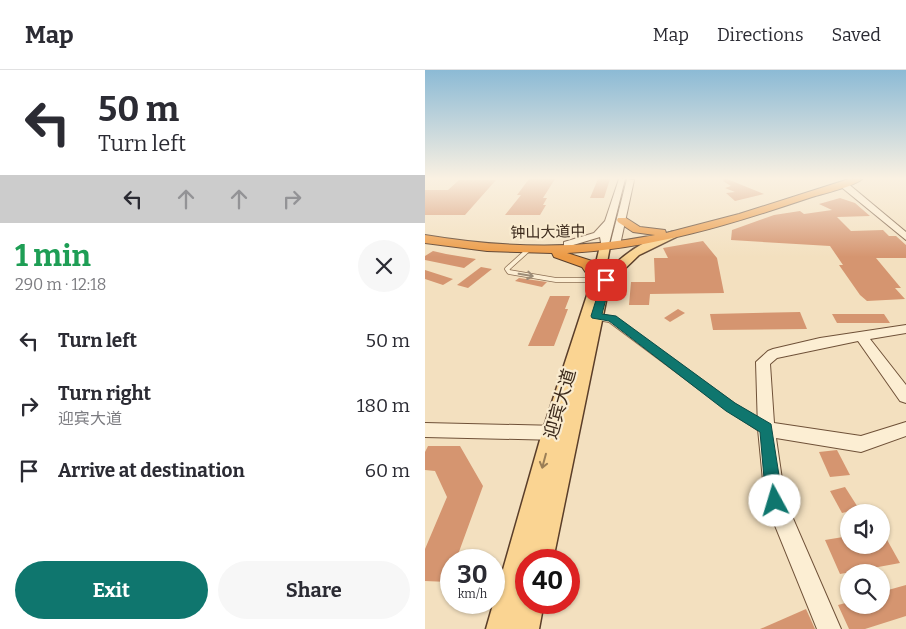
<!DOCTYPE html>
<meta charset="utf-8">
<style>
:root{--surface:#fff;--page:#f7f7f7;--text:#2b2b33;--muted:#7c7c81;--line:#e1e1e2;--accent:#0f766e}
body{margin:0;font-family:Bitter,"Noto Sans SC",serif;background:var(--page);color:var(--text);height:100vh;display:flex;flex-direction:column;font-size:19px;white-space:nowrap}
*{box-sizing:border-box;margin:0}
p{font-size:16px;color:var(--muted)}
.icon{flex:none;width:28px;height:28px;fill:none;stroke:currentColor;stroke-width:2;stroke-linecap:round;stroke-linejoin:round}
.map{position:relative;flex:1;overflow:hidden}
.panel{display:flex;flex-direction:column;background:var(--surface);width:425px}
.panel>*{flex:none}
.hud{background:#fff;color:var(--text);overflow:hidden}
.buttons{position:absolute;left:415px;top:434px;display:grid;gap:10px}
.buttons a{display:grid;place-items:center;width:50px;height:50px;border-radius:50%;background:var(--surface);box-shadow:0 1px 4px #0004;font-size:25px}
.speed{position:absolute;left:15px;top:479px;display:flex;gap:10px;font-size:25px;font-weight:700;text-align:center}
.speed>*{display:grid;place-content:center;width:65px;height:65px;border-radius:50%;background:var(--surface);box-shadow:0 1px 4px #0004;line-height:1}
.speed small{font-size:12px;font-weight:400}
.speed .limit{border:8px solid #d22;background:#fff;color:#111}
.pin{position:absolute;display:grid;place-items:center;width:42px;height:42px;color:#fff;margin:-21px;border-radius:10px;box-shadow:0 2px 8px #0006}
.me{position:absolute;width:55px;margin:-28px;rotate:354deg;stroke-linejoin:round;filter:drop-shadow(0 0 4px #0008)}
.turn{display:flex;align-items:center;gap:18px;height:105px;padding:0 15px;font-size:22px}
.turn .icon{width:65px;height:65px;stroke-width:2.5}
.turn b{display:block;font-size:35px;line-height:42px}
.lanes{display:flex;align-items:center;height:48px;padding:0 15px;background:#0003;justify-content:center;gap:25px;direction:ltr}
.lanes .off{opacity:.35}
.round{display:grid;place-items:center;flex:none;width:52px;height:52px;border-radius:26px;background:var(--page)}
.summary{display:flex;align-items:center;justify-content:space-between;height:85px;padding:0 15px}
h1{font-size:30px;font-weight:700;line-height:38px;color:#1e9e55}
.button{display:flex;gap:10px;margin-top:auto;padding:10px 15px}
.button a{flex:1;height:58px;border-radius:30px;background:var(--accent);color:#fff;font-size:20px;font-weight:700;line-height:58px;text-align:center}
.button a+a{background:var(--page);color:var(--text)}
ul{padding:0;list-style:none}
li{display:flex;align-items:center;gap:15px;height:65px;padding:0 15px}
li div{flex:1}
li b{display:block;font-size:19px}
li em{font-style:normal}
header{display:flex;align-items:center;gap:30px;box-sizing:border-box;height:70px;padding:0 25px;background:var(--surface);border-bottom:1px solid var(--line)}
header strong{font-size:24px}
nav{display:flex;gap:28px;margin-inline-start:auto;font-size:18px}
main{display:flex;flex:1;min-height:0}
.map>svg:first-child{display:block}
.building{fill:#d59570}
.lines{fill:none;stroke-linecap:round;stroke-linejoin:round}
.lane-casing{stroke:#8d7055;stroke-width:5.5}
.street-casing{stroke:#8d7055;stroke-width:2}
.secondary-casing{stroke:#6f5138;stroke-width:2}
.primary-casing{stroke:#5a3e2a;stroke-width:3}
.highway-casing{stroke:#5a3e2a;stroke-width:2}
.lane{stroke:#fceed3;stroke-width:4}
.street{fill:#fceed3;fill-rule:evenodd}
.secondary{fill:#fceed3;fill-rule:evenodd}
.primary{fill:#fad492;fill-rule:evenodd}
.highway{fill:#ec9a45;fill-rule:evenodd}
.oneway{stroke:#9c8c77}
.oneway2{stroke:#9a7e56}
.route{fill:#0f766e;stroke:#0a4d48}
.labels{text-anchor:middle;stroke-width:4.5;stroke-linejoin:round;paint-order:stroke}
.far-street-label{font-size:15px;fill:#3b291b;stroke:#f9ebcf}
.street-label{font-size:18px;fill:#3b291b;stroke:#f9ebcf}
</style>
<header>
<strong>Map</strong>
<nav><a>Map</a><a>Directions</a><a>Saved</a></nav>
</header>
<main>
<section class="panel">
<div class="hud">
<div class="turn"><svg class="icon" aria-label="left" viewBox="0 0 24 24"><path d="M17 20v-9H6M10 6l-5 5 5 5"/></svg><div><b>50 m</b>Turn left</div></div>
<div class="lanes"><svg class="icon" aria-label="left" viewBox="0 0 24 24"><path d="M17 20v-9H6M10 6l-5 5 5 5"/></svg><svg class="icon off" aria-label="ahead" viewBox="0 0 24 24"><path d="M12 20V5M6 11l6-6 6 6"/></svg><svg class="icon off" aria-label="ahead" viewBox="0 0 24 24"><path d="M12 20V5M6 11l6-6 6 6"/></svg><svg class="icon off" aria-label="right" viewBox="0 0 24 24"><path d="M7 20v-9h11M14 6l5 5-5 5"/></svg></div>
</div>
<div class="summary"><div><h1>1 min</h1><p>290 m · 12:18</p></div><a class="round"><svg class="icon" aria-label="close" viewBox="0 0 24 24"><path d="M6 6l12 12M18 6L6 18"/></svg></a></div>
<ul>
<li><svg class="icon" aria-label="left" viewBox="0 0 24 24"><path d="M17 20v-9H6M10 6l-5 5 5 5"/></svg><div><b>Turn left</b></div><em>50 m</em></li>
<li><svg class="icon" aria-label="right" viewBox="0 0 24 24"><path d="M7 20v-9h11M14 6l5 5-5 5"/></svg><div><b>Turn right</b><p>迎宾大道</p></div><em>180 m</em></li>
<li><svg class="icon" aria-label="arrive" viewBox="0 0 24 24"><path d="M6 21V4h12l-3 4 3 4H6"/></svg><div><b>Arrive at destination</b></div><em>60 m</em></li>
</ul>
<div class="button"><a>Exit</a><a>Share</a></div>
</section>
<div class="map">
<svg width="481" height="559" viewBox="0 0 481 559">
<rect width="100%" height="100%" fill="#f3e0bf"/>
<g class="building">
<path d="M104,109h26l-12,19h4l-4,7h3l-6,10h-35l16,-20h-4z"/>
<path d="M173,109h12l-6,19h-14z"/>
<path d="M299,109h3l37,15 -29,7 -9,-8 9,-1 -10,-4 6,-2 -8,-5z"/>
<path d="M34,110h37l-31,35h-40v-25h23z"/>
<path d="M415,128l15,5 15,13 -33,1 14,14 32,-1 6,6h7l10,9v13h-30l25,30h-6l10,11 -38,2 -7,-6 -21,-30h4l-13,-19 -99,-6 1,-10 42,-15 26,-4 4,3 28,-4 -13,-6z"/>
<path d="M278,171l14,17 7,35 -74,1 -1,11h-20l2,-23h24l-1,-24h14l-5,-10z"/>
<path d="M8,181l13,3 30,5 -12,9 -39,-8v-4z"/>
<path d="M56,197l11,2 -24,19 -11,-3z"/>
<path d="M0,200l28,9 -10,6 -18,-6z"/>
<path d="M94,208l28,4 -5,5 -27,-6z"/>
<path d="M125,226h20l-5,13h3l-14,37h-26z"/>
<path d="M253,239l7,4 -15,9 -6,-4z"/>
<path d="M375,242l7,17 -94,1 -3,-16z"/>
<path d="M407,244h52l6,9h-53z"/>
<path d="M3,376h32l23,40 -27,74h-5v13l-3,9 -23,-1v-32l22,-52 -12,-26 -10,-1v-18z"/>
<path d="M412,380l13,25 -20,2 -11,-25z"/>
<path d="M420,417l14,22 -17,4 -12,-22z"/>
<path d="M456,459l19,34 -60,11 -15,-34 24,-4v9h32z"/>
<path d="M481,515v31l-41,13h-16l-11,-24 11,-3v3h32v-13z"/>
<path d="M381,539l9,20h-55z"/>
</g>
<g class="lines">
<defs>
<path id="lane" d="M103,180l-21,19 2,3 47,8h40"/>
<path id="street" d="M165,243l25,4 120,87 35,21 2,4 -2,4 -4,1 -4,-1 -35,-23 -118,-88 -22,-4 -2,-2 2,-2z"/>
<g id="secondary">
<path d="M194,109h6l-17,69h-6l-2,-11 -30,9h-6v-4l30,-9 11,-12z"/>
<path d="M202,109l7,1 -14,65 -5,3 -5,-3z"/>
<path d="M415,112h6l60,50v8l-66,-54z"/>
<path d="M481,255v8l-36,6 36,46v18l-6,-2 -42,-60 -81,17 -7,6 4,59 87,13 45,-14v14l-45,16 -85,-14 9,62 56,129h-24l-52,-128 -7,-72 -2,-67 12,-11 5,-2 47,-11z"/>
<path d="M0,353l134,3 6,2 3,5 -3,5 -6,2 -134,-3z"/>
</g>
<path id="primary" d="M247,162l4,1v4l-37,18 -29,28h-7l-4,14 6,1 1,3 -53,259h-27v16l-4,17 4,-2v11h18l-5,27h-53l56,-196 50,-153 8,-34 5,-3 5,3 -5,28c18,-20 41,-35 67,-42z"/>
<path id="highway" d="M424,109h13c-9,8 -37,14 -50,18 -80,27 -160,52 -245,56l25,8 13,19 -7,4 -5,-1 -11,-16 -28,-10 -2,-4 -65,-2 -62,-8v-8c77,13 153,15 230,0l-22,-3 -15,-10 -1,-2 1,-2h8l14,9 25,3 1,3 73,-19z"/>
</defs>
<use href="#lane" class="lane-casing"/>
<use href="#street" class="street-casing"/>
<use href="#secondary" class="secondary-casing"/>
<use href="#primary" class="primary-casing"/>
<use href="#highway" class="highway-casing"/>
<use href="#lane" class="lane"/>
<use href="#street" class="street"/>
<use href="#secondary" class="secondary"/>
<use href="#primary" class="primary"/>
<use href="#highway" class="highway"/>
</g>
<defs><path id="oneway-shaft" d="M-6 0H5M1.5-3L5.5 0L1.5 3" fill="none" stroke-width="1.6" stroke-linecap="round" stroke-linejoin="round" transform="scale(1.25)"/></defs>
<use class="oneway" href="#oneway-shaft" transform="translate(101 205) rotate(9)"/>
<use class="oneway2" href="#oneway-shaft" transform="translate(119 391) rotate(105)"/>
<linearGradient id="sky" x2="0" y2="1"><stop stop-color="#8cbad5"/><stop offset="0.58" stop-color="#faf1e2"/><stop offset="1" stop-color="#faf1e2" stop-opacity="0"/></linearGradient>
<rect width="481" height="187" fill="url(#sky)"/>
<path class="route" d="M178,208h6l2,2 -9,34 14,2 119,87 36,21 12,77 -3,6 -5,3 -6,-3 -3,-6 -6,-69 -34,-21 -117,-90 -17,-3 -1,-2z"/>
<g class="labels">
<g class="far-street-label">
<text transform="translate(123 162) rotate(-1)" y="5">钟山大道中</text>
</g>
<g class="street-label">
<text transform="translate(135 334) rotate(-74)" y="6">迎宾大道</text>
</g>
</g>
</svg>
<div class="buttons">
<a><svg class="icon" aria-label="sound" viewBox="0 0 24 24"><path d="M4 9h4l5-4v14l-5-4H4zM17 9q2 3 0 6"/></svg></a>
<a><svg class="icon" aria-label="search" viewBox="0 0 24 24"><circle cx="10" cy="10" r="6"/><path d="M15 15l6 6"/></svg></a>
</div>
<div class="speed"><div>30<small>km/h</small></div><div class="limit">40</div></div>
<div class="pin" style="left:181px;top:210px;background:#d93025"><svg class="icon" aria-label="arrive" viewBox="0 0 24 24"><path d="M6 21V4h12l-3 4 3 4H6"/></svg></div>
<svg class="me" style="left:350px;top:431px" viewBox="-20 -20 40 40"><circle r="19" fill="#fff"/><path d="M0-13L10 11 0 6-10 11z" fill="#0f766e"/></svg>
</div>
</main>
